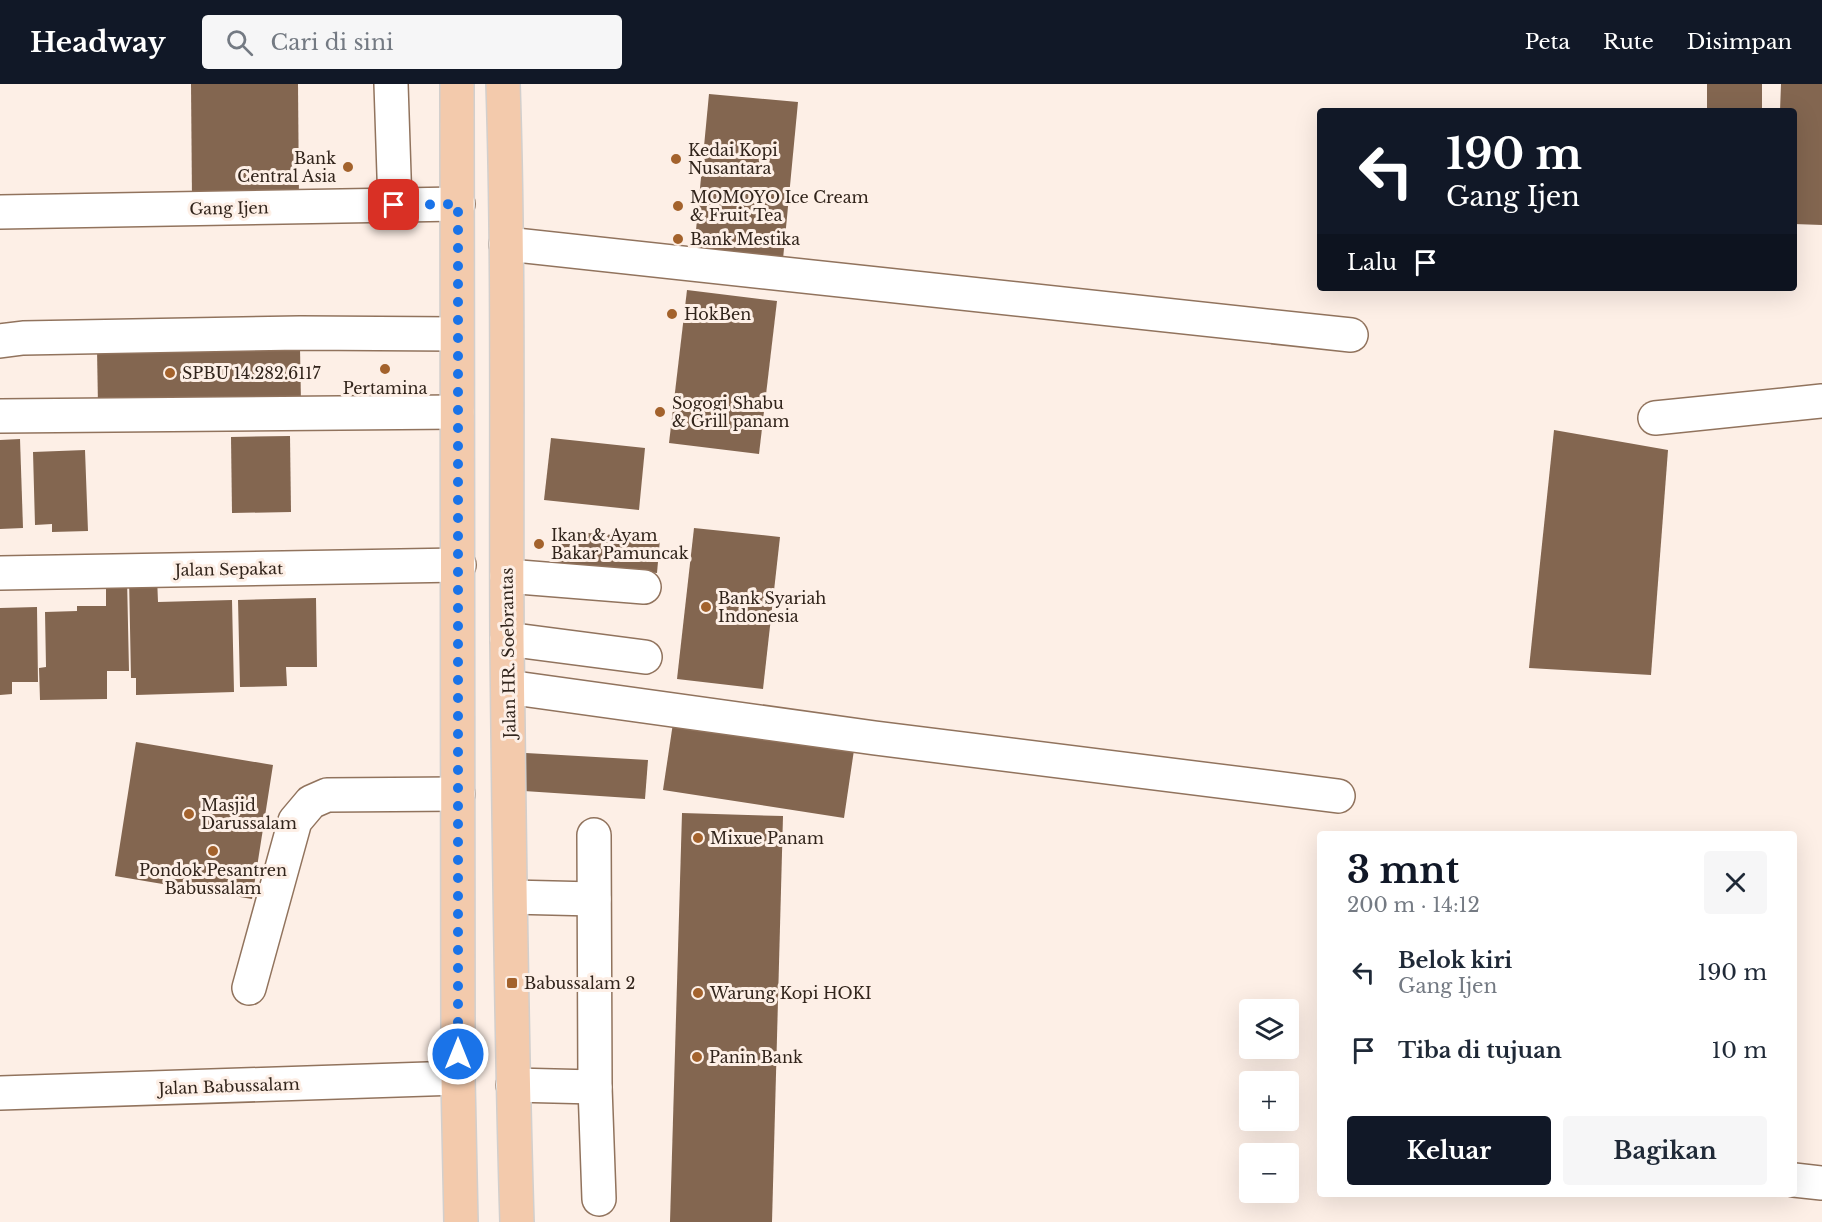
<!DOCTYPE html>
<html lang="id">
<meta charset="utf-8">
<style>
:root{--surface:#fff;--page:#f6f6f7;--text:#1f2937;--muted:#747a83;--accent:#111827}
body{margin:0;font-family:"Libre Baskerville",serif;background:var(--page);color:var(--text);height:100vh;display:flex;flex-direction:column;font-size:22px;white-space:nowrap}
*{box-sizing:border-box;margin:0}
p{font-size:20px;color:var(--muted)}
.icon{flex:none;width:33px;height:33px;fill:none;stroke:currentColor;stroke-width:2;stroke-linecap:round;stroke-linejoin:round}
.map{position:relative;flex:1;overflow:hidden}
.details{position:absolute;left:1317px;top:747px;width:480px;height:366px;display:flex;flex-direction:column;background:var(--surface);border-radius:6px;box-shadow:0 6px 24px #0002}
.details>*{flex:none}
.guide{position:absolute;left:1317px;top:24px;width:480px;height:183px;border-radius:6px;box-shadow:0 6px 24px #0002;background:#111827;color:#fff;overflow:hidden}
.tools{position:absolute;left:1239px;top:915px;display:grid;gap:12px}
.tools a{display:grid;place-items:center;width:60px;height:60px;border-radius:6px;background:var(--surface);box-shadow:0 6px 24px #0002;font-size:30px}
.pin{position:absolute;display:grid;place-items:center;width:51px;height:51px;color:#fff;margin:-26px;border-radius:12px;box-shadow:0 3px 9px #0006}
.me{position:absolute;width:66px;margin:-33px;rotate:0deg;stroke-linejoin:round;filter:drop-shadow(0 0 4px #0008)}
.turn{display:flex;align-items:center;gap:21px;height:126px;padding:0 30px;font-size:27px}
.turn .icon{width:78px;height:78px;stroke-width:2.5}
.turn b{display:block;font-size:42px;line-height:51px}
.then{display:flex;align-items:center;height:57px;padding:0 30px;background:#0003;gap:12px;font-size:22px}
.round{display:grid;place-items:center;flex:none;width:63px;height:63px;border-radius:6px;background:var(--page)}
.summary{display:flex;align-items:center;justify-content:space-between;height:102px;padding:0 30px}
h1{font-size:36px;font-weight:700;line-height:45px;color:var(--accent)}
.primary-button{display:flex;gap:12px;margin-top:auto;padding:12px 30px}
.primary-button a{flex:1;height:69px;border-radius:6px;background:var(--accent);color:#fff;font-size:24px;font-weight:700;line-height:69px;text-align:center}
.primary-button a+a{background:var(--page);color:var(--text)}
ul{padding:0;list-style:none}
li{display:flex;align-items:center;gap:18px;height:78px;padding:0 30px}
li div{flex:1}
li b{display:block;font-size:22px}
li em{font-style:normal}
header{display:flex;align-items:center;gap:36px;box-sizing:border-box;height:84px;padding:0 30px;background:var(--accent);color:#fff}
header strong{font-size:28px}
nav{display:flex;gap:33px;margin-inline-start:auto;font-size:21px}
.search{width:420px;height:54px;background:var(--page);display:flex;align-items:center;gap:15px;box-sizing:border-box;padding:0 21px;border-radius:6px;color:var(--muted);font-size:22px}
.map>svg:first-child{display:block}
.building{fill:#836650}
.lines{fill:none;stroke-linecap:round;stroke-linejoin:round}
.minor-casing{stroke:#91735d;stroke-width:36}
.major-casing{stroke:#d2cfcd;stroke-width:36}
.minor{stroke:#fff;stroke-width:33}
.major{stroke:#f3caac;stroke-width:33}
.route{stroke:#1a73e8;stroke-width:10;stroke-dasharray:0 18}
.poi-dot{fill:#a3622c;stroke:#fdefe6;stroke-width:2}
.labels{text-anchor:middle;stroke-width:6;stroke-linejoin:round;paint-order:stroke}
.poi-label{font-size:16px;fill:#31241b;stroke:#fdefe6;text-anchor:start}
.street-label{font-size:16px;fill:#31241b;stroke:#fdefe6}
</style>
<header>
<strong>Headway</strong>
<div class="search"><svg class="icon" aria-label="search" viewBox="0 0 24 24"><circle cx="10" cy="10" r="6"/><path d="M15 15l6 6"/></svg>Cari di sini</div>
<nav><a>Peta</a><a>Rute</a><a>Disimpan</a></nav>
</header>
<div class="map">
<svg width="1822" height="1138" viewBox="0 0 1822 1138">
<rect width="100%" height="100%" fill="#fdefe6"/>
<g class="building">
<path d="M191,0h107l1,119 -107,-3z"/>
<rect x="1707" y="0" width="55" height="27"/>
<path d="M1781,0h41v141l-28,-1v-113h-14z"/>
<path d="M709,10l89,8 -15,157 -89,-8z"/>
<path d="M687,206l90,11 -18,153 -90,-11z"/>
<path d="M300,264l1,56 -203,2 -1,-57z"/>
<path d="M1554,346l114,20 -17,225 -122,-7z"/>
<path d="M290,352l1,76 -59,1 -1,-76z"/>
<path d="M551,354l94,10 -6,62 -95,-10z"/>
<path d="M20,355l3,89 -23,1v-89z"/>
<path d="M85,366l3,81 -36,1v-8l-17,1 -2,-73z"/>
<path d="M694,444l86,9 -17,152 -86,-10z"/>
<path d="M553,446l107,9 -3,34 -106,-9z"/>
<path d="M129,493h28l1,25 74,-2 2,92 -98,3v-17h-5z"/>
<path d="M106,494h21l2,93h-22v28l-67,1 -1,-32 7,-1 -1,-55 32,-1v-5h29z"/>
<path d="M316,514l1,69h-31l1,19 -47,1 -2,-87z"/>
<path d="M37,523l1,75h-26v12l-12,1v-87z"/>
<path d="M673,639l181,27 -10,68 -181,-28z"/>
<path d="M136,658l137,23 -21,134 -137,-23z"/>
<path d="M526,669l122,7 -3,39 -121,-8z"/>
<path d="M682,729l101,3 -11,406h-102z"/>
</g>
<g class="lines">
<defs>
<g id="minor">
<path d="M391,0l4,121"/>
<path d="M0,128l458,-8"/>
<path d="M506,160l845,91"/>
<path d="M0,257l23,-3 277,-5 156,1"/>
<path d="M0,332l457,-4"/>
<path d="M1655,334l167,-17"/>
<path d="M0,489l459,-8"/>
<path d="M507,492l137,11"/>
<path d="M507,555l138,18"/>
<path d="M508,603l367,51 463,58"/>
<path d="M511,813l83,2"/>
<path d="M249,904l46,-167 16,-19 16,-7 131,-1"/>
<path d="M513,1001l82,2 -1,-252"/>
<path d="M595,1003l4,112"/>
<path d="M0,1009l458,-15"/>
<path d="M1794,1096l28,3"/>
</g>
<g id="major">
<path d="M457,0l1,994 3,144"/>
<path d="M503,0c6,185 3,370 4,555 2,194 4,389 10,583"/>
</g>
</defs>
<use href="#minor" class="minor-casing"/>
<use href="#major" class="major-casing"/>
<use href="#minor" class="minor"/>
<use href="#major" class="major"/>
</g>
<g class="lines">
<path class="route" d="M394,121l64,-1v850"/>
</g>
<g class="poi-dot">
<circle cx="676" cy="75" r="6"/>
<circle cx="348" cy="83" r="6"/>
<circle cx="678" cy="122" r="6"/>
<circle cx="678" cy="155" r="6"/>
<circle cx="672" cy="230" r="6"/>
<circle cx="385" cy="285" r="6"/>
<circle cx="170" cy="289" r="6"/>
<circle cx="660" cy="328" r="6"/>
<circle cx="539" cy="460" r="6"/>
<circle cx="706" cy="523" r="6"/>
<circle cx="189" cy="730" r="6"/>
<circle cx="698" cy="754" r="6"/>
<circle cx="213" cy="767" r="6"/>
<rect x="506" y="893" width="12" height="12" rx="3"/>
<circle cx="698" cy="909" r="6"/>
<circle cx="697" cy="973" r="6"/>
</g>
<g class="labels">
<g class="poi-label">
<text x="688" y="72">Kedai Kopi<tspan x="688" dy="18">Nusantara</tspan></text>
<text x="336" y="80" text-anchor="end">Bank<tspan x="336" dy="18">Central Asia</tspan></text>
<text x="690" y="119">MOMOYO Ice Cream<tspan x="690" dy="18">&amp; Fruit Tea</tspan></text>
<text x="690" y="161">Bank Mestika</text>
<text x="684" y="236">HokBen</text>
<text x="182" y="295">SPBU 14.282.6117</text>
<text x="385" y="310" text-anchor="middle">Pertamina</text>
<text x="672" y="325">Sogogi Shabu<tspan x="672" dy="18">&amp; Grill panam</tspan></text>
<text x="551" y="457">Ikan &amp; Ayam<tspan x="551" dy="18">Bakar Pamuncak</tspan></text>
<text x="718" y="520">Bank Syariah<tspan x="718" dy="18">Indonesia</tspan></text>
<text x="201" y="727">Masjid<tspan x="201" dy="18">Darussalam</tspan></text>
<text x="710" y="760">Mixue Panam</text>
<text x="213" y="792" text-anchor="middle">Pondok Pesantren<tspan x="213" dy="18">Babussalam</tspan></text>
<text x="524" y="905">Babussalam 2</text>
<text x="710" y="915">Warung Kopi HOKI</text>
<text x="709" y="979">Panin Bank</text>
</g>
<g class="street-label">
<text transform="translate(229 124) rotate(-1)" y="6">Gang Ijen</text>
<text transform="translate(229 485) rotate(-1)" y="6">Jalan Sepakat</text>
<text transform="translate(508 569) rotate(-91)" y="6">Jalan HR. Soebrantas</text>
<text transform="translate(229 1002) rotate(-2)" y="6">Jalan Babussalam</text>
</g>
</g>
</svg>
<div class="tools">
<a><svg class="icon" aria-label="layers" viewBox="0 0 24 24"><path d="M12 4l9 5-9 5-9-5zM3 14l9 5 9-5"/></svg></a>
<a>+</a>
<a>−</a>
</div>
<div class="pin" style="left:394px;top:121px;background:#d93025"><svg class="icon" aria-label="arrive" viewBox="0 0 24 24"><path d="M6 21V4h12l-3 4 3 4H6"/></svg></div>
<svg class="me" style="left:458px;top:970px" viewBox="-20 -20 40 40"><circle r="17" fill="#1a73e8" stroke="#fff" stroke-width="3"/><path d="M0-11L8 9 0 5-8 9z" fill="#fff"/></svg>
<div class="guide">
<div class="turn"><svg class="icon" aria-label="left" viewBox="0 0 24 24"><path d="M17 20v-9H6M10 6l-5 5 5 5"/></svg><div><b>190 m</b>Gang Ijen</div></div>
<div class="then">Lalu<svg class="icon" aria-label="arrive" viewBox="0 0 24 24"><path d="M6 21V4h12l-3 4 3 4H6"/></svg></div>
</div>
<section class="details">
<div class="summary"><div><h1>3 mnt</h1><p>200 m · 14:12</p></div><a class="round"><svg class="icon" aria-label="close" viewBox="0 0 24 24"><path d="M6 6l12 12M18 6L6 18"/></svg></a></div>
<ul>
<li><svg class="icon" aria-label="left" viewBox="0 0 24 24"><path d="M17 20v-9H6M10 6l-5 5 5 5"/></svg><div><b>Belok kiri</b><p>Gang Ijen</p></div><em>190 m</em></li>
<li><svg class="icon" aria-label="arrive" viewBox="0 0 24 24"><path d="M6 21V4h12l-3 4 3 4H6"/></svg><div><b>Tiba di tujuan</b></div><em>10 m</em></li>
</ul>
<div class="primary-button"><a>Keluar</a><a>Bagikan</a></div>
</section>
</div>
